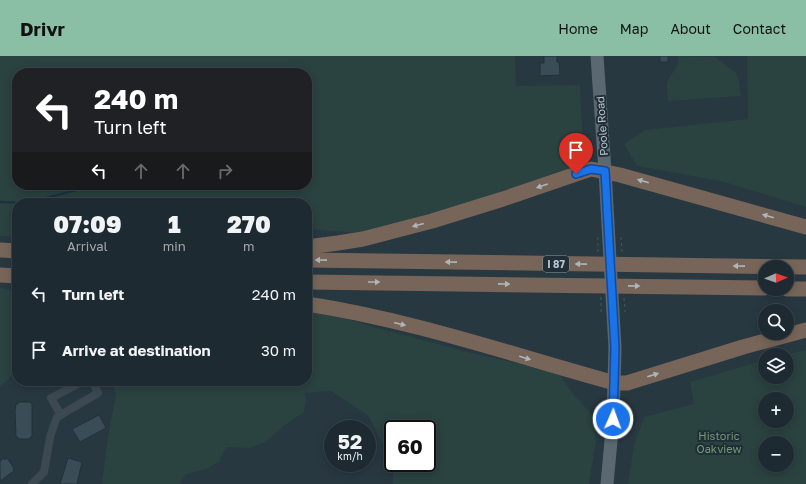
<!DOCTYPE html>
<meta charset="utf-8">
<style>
:root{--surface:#1e2a31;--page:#2b363d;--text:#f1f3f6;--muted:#a1a7ab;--line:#3c464d;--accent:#8abfa5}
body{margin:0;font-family:"Golos Text",sans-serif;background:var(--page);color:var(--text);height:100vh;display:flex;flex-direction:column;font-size:15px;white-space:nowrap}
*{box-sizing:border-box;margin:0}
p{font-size:13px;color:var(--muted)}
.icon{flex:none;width:22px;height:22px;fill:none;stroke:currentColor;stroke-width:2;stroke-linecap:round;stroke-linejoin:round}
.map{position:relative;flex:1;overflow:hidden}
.side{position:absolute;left:12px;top:142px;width:300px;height:188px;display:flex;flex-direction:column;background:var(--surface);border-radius:16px;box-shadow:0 2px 10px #0003,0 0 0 1px var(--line)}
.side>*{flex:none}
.guide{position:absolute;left:12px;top:12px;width:300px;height:122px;border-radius:16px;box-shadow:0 2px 10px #0003,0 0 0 1px var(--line);background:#202124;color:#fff;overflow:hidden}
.needle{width:26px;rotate:88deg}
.fabs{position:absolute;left:758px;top:204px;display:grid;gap:8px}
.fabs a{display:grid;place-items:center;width:36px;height:36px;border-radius:50%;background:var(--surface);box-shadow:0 2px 10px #0003,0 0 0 1px var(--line);font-size:20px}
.speed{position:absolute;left:324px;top:364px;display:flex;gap:8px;font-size:20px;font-weight:700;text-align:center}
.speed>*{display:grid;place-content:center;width:52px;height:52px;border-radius:50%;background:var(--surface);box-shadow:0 2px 10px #0003,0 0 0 1px var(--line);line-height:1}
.speed small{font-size:10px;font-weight:400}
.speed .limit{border:2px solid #111;border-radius:6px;background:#fff;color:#111}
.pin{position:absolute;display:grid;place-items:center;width:34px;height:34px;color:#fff;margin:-41px -17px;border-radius:50% 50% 50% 0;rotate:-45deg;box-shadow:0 0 4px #0007}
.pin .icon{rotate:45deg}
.me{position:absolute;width:44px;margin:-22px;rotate:2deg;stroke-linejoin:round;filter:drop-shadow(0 0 3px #0008)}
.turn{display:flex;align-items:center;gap:14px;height:84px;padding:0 16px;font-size:18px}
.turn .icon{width:52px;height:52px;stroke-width:2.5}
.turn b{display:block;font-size:28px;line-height:34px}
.lanes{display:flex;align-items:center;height:38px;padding:0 16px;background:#0003;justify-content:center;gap:20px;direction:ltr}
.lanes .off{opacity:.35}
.eta{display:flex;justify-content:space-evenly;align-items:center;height:68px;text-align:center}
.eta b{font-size:24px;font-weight:800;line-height:28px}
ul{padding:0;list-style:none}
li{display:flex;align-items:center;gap:12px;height:56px;padding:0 16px}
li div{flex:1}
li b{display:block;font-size:15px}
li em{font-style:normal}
header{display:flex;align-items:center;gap:24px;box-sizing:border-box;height:56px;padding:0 20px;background:var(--accent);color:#111}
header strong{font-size:19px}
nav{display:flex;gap:22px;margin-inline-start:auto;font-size:14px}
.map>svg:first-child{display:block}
.green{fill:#2a4240;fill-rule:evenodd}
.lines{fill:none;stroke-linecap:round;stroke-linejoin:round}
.stream{stroke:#1b3140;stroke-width:2}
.building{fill:#3a4d57;stroke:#233039}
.path{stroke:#435a57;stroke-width:1;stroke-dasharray:3 3;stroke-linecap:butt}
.street{stroke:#3c4951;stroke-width:8}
.primary{stroke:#5a6971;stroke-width:13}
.highway{stroke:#776559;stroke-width:15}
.oneway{fill:#afb6ba}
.route-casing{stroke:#114b97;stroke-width:10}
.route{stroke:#1a73e8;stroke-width:7}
.labels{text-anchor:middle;stroke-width:4;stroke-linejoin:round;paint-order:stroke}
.shield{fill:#212e37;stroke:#8b979f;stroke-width:1}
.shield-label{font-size:10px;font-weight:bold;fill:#b9c4cb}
.street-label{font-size:11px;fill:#b9c4cb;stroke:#212e37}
.park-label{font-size:11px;fill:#719b72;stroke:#212e37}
</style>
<header>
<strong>Drivr</strong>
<nav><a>Home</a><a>Map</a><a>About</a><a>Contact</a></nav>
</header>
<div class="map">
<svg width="806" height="428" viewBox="0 0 806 428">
<rect width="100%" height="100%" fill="#283841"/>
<g class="green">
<path d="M0,0h515l1,30 64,-1 3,67 -7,14 -27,12 -140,42 -49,13 -53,-4v-26h-290v34l-17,-1zM17,17h290v112h-290z"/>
<path d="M678,0l37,1 21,16 3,8 2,15 -73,5c0,-5 -2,-13 -1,-17 2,-11 12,-13 11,-28z"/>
<path d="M747,0h59v151l-85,-26 -84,-15 -13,-22 21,-14 103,-11z"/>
<path d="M0,232l17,3v79l-17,17z"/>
<path d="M307,254l24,4 42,13 99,26 86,20 15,21 20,22 3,23 -7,45h-196v-19l-24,-49 -38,-25 -27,2 2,8 -2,11 -19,13 -20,17 -17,6 -22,-1 -7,15 -13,7 -20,5 -6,10h-78l6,-47 8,-43 -4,-13h195zM393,373h34v34h-34z"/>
<path d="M806,294v134h-178l6,-39 10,-28 50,-13 -4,-22 75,-22v17h22v-22h-3zM765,343h22v22h-22zM765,387h22v22h-22z"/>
</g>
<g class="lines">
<path class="stream" d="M0,146l26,1 70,-18"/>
</g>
<g class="building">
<path d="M544,0h13v6h2l1,13 -20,1v-13h4z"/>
<rect x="660" y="0" width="8" height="6"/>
<path d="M18,346h12l2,2v33h-2v2h-12v-2h-2l-1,-26 1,-7h2z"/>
<path d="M99,359l7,13 -26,14 -8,-13z"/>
<path d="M4,402l1,2 2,-2 7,10 -1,1 1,2 -14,10v-20z"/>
<path d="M68,402l14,4 -5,22h-17z"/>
</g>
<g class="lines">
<g class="path">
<path d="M598,181v15"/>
<path d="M621,181l1,16"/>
<path d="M601,241v15"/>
<path d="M624,242l1,14"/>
</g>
<g class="street">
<path d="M61,359l-10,-17 33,-17"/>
<path d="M32,428l12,-12 6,-35 7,-20 41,-24 -6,-12"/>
</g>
<path class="primary" d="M597,0l8,115 10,177 -2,71 -6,65"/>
<g class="highway">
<path d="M307,191l31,-4 25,-4 69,-18 71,-22 88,-30 29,6 186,52"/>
<path d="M0,194l17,1"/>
<path d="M307,204l499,7"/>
<path d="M0,219l17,1"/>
<path d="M307,226l458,6"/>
<path d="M787,233h19"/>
<path d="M307,248c105,16 206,51 308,79h12l116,-36 63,-17"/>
</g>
</g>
<defs><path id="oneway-solid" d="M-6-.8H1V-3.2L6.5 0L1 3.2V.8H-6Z"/></defs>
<g class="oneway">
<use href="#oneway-solid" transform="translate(643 125) rotate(-164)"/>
<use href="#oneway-solid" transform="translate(542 130) rotate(161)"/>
<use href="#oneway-solid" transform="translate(768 160) rotate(-164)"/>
<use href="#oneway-solid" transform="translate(418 169) rotate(165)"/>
<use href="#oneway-solid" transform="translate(321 204) rotate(-179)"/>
<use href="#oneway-solid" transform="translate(451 206) rotate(-179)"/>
<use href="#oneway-solid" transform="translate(581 208) rotate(-179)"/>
<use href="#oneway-solid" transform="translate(739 210) rotate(-179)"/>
<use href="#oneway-solid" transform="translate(374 226)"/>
<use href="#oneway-solid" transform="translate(504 228) rotate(1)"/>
<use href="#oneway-solid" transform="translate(634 230) rotate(1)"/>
<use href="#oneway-solid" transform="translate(400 268) rotate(14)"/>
<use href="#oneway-solid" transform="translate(525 302) rotate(16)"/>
<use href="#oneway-solid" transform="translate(653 319) rotate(-18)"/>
</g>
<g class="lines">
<defs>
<path id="route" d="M576,118l15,-5 14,2 10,177 -2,71"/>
</defs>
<use href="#route" class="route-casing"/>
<use href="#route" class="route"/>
</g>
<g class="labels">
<rect class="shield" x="543" y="200" width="26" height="16" rx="3"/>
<g class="shield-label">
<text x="556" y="212">I 87</text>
</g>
<g class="street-label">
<text transform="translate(602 70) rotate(-94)" y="4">Poole Road</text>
</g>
<g class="park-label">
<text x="719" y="384">Historic<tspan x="719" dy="13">Oakview</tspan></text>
</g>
</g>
</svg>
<div class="fabs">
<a><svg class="needle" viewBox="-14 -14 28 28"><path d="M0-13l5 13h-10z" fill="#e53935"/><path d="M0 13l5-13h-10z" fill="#a1a7ab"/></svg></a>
<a><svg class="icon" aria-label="search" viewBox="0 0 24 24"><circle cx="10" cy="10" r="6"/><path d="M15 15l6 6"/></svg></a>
<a><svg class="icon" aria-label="layers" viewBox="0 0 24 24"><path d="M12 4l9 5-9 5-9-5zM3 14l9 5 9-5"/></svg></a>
<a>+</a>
<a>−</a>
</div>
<div class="speed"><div>52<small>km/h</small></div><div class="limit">60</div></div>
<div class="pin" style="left:576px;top:118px;background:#d93025"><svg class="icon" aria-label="arrive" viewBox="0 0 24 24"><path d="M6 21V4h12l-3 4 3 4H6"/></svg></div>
<svg class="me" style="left:613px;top:363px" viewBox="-20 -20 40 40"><circle r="17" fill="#1a73e8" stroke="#fff" stroke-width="3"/><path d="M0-11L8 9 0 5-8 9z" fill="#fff"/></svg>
<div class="guide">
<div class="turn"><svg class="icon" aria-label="left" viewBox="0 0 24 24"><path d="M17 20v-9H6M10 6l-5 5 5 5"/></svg><div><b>240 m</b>Turn left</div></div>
<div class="lanes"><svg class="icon" aria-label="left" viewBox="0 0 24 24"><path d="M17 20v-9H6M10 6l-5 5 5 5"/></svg><svg class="icon off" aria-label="ahead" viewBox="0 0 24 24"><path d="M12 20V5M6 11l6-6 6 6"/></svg><svg class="icon off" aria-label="ahead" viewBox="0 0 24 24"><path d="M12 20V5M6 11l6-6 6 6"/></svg><svg class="icon off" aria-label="right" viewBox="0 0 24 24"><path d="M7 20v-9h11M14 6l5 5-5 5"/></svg></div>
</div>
<section class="side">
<div class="eta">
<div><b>07:09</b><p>Arrival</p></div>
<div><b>1</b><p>min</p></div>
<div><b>270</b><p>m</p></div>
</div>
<ul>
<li><svg class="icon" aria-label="left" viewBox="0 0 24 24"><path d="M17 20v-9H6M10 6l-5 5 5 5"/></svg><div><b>Turn left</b></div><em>240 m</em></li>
<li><svg class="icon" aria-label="arrive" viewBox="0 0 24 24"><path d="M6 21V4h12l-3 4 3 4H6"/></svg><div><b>Arrive at destination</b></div><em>30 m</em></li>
</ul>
</section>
</div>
